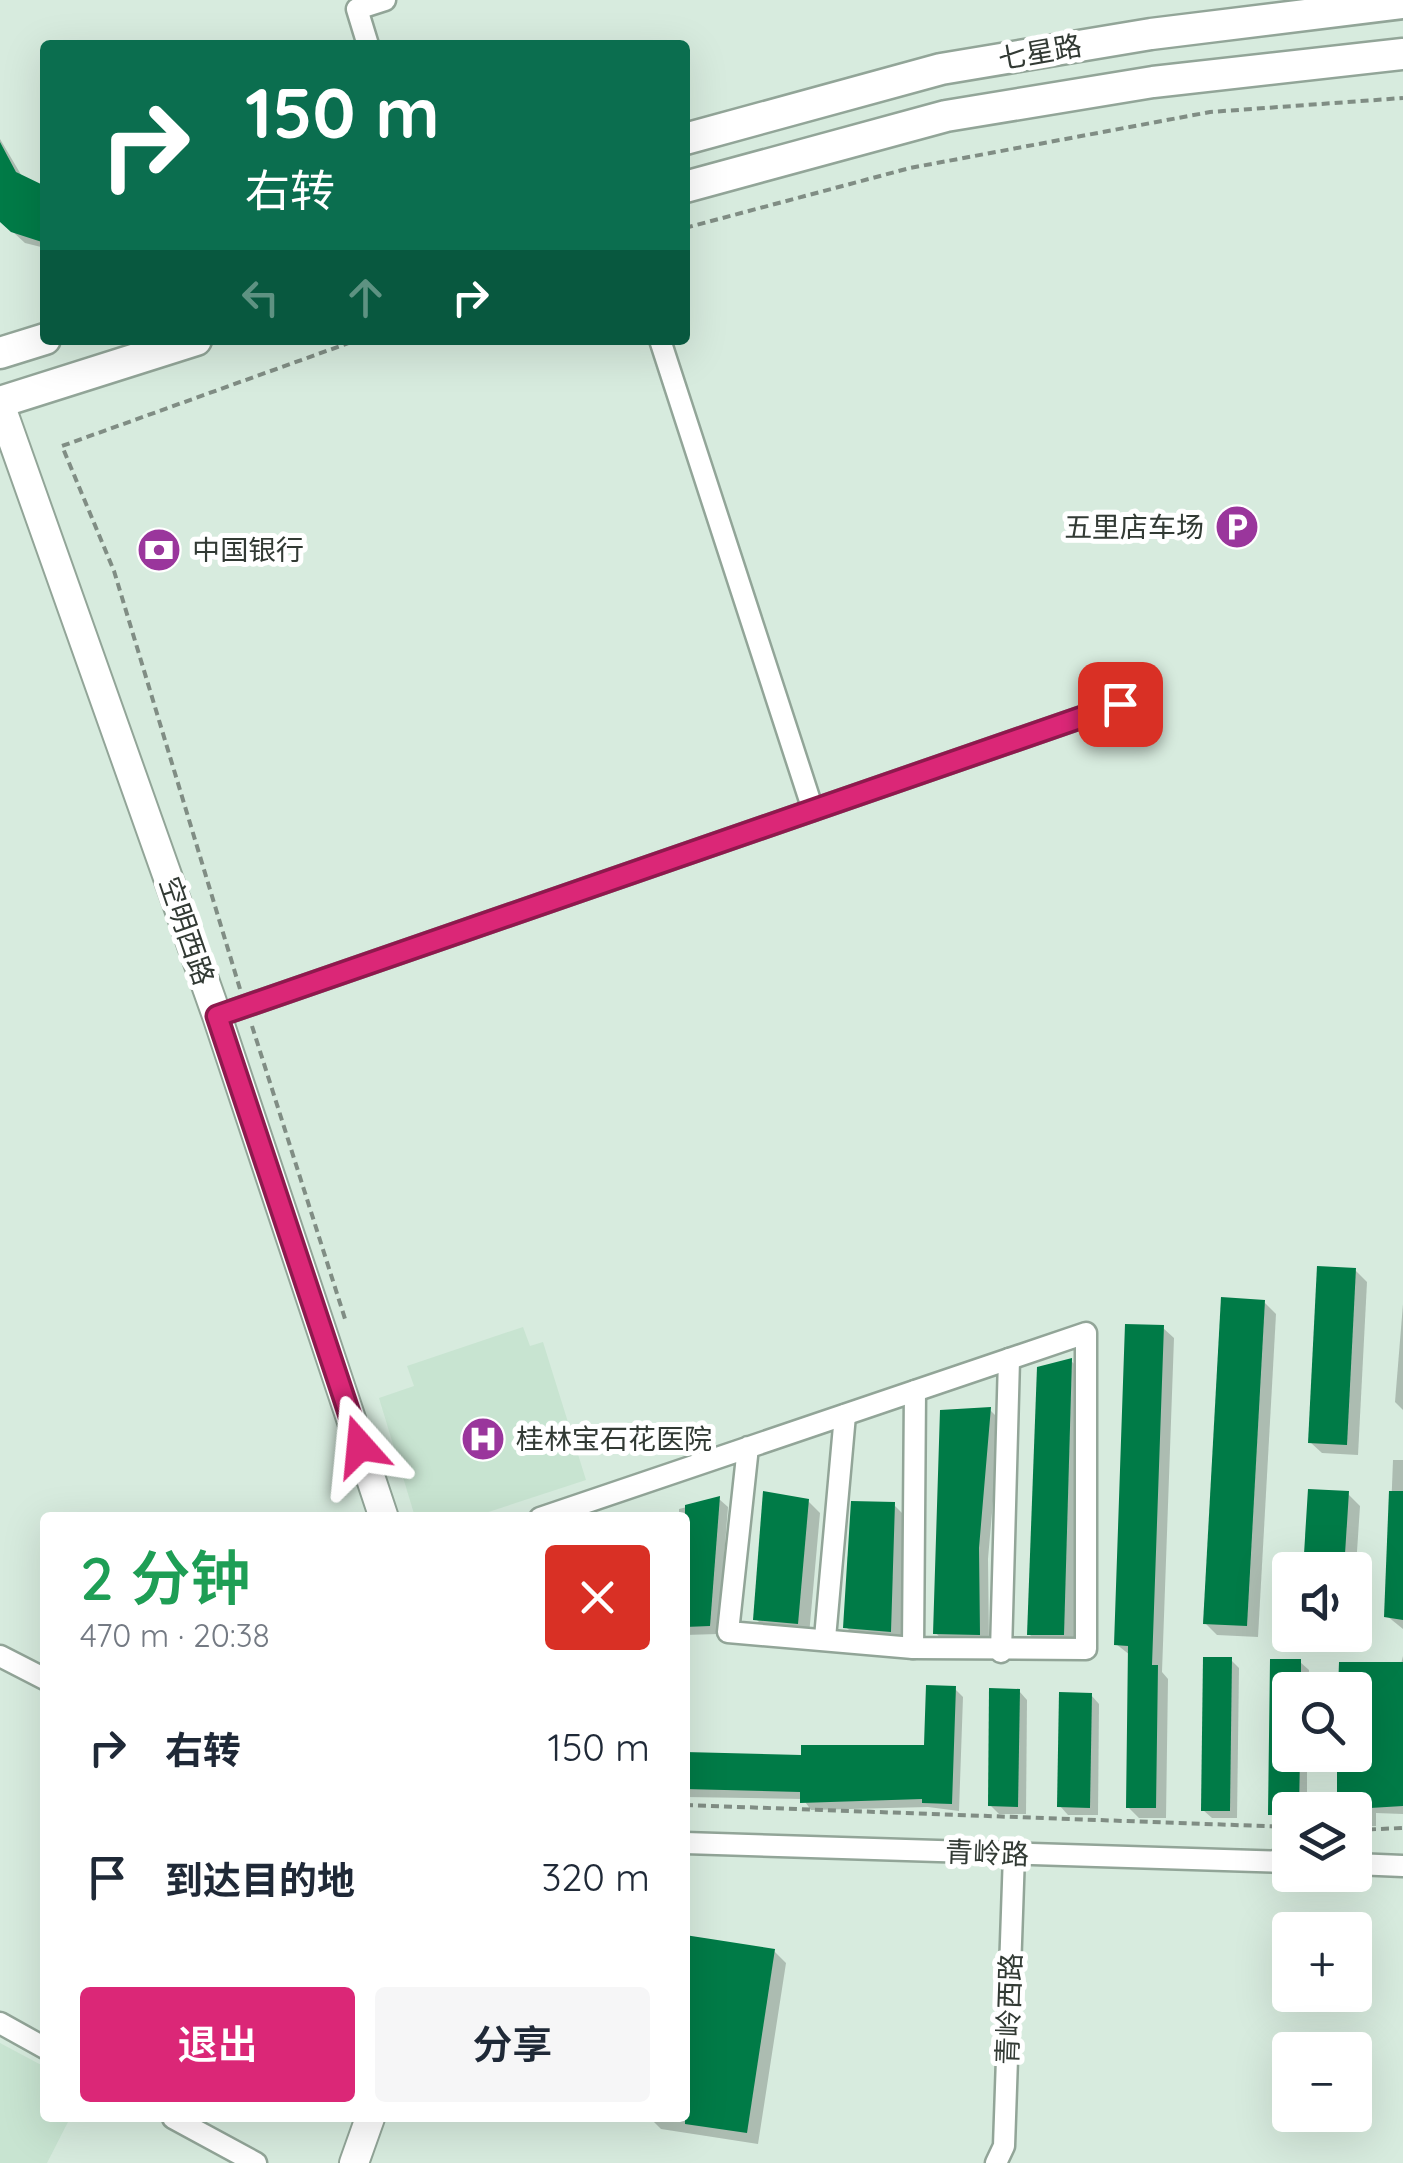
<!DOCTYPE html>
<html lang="zh">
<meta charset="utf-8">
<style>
:root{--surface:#fff;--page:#f6f6f7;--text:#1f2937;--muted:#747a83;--accent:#db2777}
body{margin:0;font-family:Quicksand,"Noto Sans SC",sans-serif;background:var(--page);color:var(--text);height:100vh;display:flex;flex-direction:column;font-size:38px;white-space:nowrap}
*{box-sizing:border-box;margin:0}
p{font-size:32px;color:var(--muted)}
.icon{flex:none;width:55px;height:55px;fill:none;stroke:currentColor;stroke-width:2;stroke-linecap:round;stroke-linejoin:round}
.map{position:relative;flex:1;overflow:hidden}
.side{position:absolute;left:40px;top:1512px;width:650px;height:610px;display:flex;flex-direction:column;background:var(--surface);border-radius:10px;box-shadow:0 10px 40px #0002}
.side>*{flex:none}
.guide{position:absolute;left:40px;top:40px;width:650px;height:305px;border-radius:10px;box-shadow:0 10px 40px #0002;background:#0b6e4f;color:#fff;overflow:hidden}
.tools{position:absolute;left:1272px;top:1552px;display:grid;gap:20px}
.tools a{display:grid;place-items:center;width:100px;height:100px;border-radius:10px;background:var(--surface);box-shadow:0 10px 40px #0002;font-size:50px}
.pin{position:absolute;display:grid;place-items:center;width:85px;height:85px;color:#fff;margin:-42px;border-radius:20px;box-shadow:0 5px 15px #0006}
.me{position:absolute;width:110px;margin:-55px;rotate:342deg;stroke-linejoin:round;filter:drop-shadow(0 0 8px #0008)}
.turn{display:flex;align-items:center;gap:35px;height:210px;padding:0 40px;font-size:45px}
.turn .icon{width:130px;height:130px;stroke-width:2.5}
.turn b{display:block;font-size:70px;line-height:85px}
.lanes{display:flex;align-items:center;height:95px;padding:0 40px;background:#0003;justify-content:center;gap:50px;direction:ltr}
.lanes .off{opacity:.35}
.round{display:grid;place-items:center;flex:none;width:105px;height:105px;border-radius:10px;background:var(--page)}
.summary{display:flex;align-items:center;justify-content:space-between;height:170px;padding:0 40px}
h1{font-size:60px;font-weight:600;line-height:75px;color:#1e9e55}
.action{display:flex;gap:20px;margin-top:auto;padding:20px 40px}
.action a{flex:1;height:115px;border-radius:10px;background:var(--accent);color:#fff;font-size:40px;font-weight:600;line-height:115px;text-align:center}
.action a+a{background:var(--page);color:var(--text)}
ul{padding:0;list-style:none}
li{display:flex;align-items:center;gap:30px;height:130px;padding:0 40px}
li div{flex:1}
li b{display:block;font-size:38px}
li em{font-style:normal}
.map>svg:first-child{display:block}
.built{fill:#c8e4d1}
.shadow{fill:#0003}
.building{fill:#007b47}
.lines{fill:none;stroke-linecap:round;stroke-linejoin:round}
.minor-casing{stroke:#92a598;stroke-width:25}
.major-casing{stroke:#92a598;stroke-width:32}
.highway-casing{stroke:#92a598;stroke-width:35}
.path{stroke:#808d84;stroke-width:4;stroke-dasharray:8 5;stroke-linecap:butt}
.minor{stroke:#fff;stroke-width:20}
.major{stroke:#fff;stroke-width:28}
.highway{stroke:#fff;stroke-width:30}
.route-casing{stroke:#8e194d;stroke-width:25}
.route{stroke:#db2777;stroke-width:18}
.labels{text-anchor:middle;stroke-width:10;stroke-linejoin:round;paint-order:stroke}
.street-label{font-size:28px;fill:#323a34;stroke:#fff}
.poi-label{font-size:28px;fill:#323a34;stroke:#fff;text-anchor:start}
</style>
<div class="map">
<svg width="1403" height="2163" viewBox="0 0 1403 2163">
<rect width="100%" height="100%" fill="#d7ebde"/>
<g class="built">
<path d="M523,1327l7,19 13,-4 43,138 -113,37h-58l-36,-119 35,-12 -7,-20z"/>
<path d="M0,2043l45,24v51h25l-23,45h-47z"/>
</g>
<g class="shadow">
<path d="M0,139l23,39 22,11v59l-20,-5 -25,-23z"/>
<path d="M1355,1270l12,12 -9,173 -36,-2 -12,-11z"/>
<path d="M1264,1302l12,12 -18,323 -41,-2 -12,-12z"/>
<path d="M1403,1304v106l-8,-8z"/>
<path d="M1163,1328l11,10 -12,334 6,7 -2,139h-27l-11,-11 2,-152 -14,-11z"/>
<path d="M1071,1361l12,11 -8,274h-34l-12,-12z"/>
<path d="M990,1410l10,10 -12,139 1,85h-43l-10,-11z"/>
<path d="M1393,1460h10v169l-16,-13z"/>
<path d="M1348,1494l12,12 -5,76v-12h-50z"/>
<path d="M719,1499l9,8 -10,127 -33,1v-117h-6v-9z"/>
<path d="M808,1501l12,12 -11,122 -41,-4 -12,-12z"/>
<path d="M894,1505l12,12 -4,126 -44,-4 -12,-12z"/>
<path d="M1313,1635h39l-1,3z"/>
<path d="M1403,1656v158l-27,-1v13h-21v-16h-16l1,-55h15v-65h-14l60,-26z"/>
<path d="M1231,1660l8,8 -2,150h-25l-9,-8z"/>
<path d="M1273,1662h27l9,8 -1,20h-18v65h17v55h-17v13h-11l-8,-9z"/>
<path d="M955,1689l8,8 -4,114 -31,-4 -117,3 -8,-11 -118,-2v-42l118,2 123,-10z"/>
<path d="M1019,1691l8,9 -1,114h-27l-9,-9z"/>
<path d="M1091,1695l8,9 -1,111h-30l-8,-9z"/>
<path d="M685,1937l89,14 12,12 -28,181 -97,-15 -11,-11h35z"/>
</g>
<g class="building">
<path d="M0,142l16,30 29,14v57l-34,-11 -11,-10z"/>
<path d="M1317,1266l39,2 -9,177 -39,-2z"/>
<path d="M1221,1297l44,3 -18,326 -44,-2z"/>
<path d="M1125,1324l39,1 -12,340h6l-2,143h-30l2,-162 -14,-1z"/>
<path d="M1072,1358l-8,277h-37l10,-268z"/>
<path d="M991,1407l-12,141 1,87 -47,-1 7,-224z"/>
<path d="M1308,1489l41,2 -5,79h-41z"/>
<path d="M763,1491l46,8 -11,125 -45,-4z"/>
<path d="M1389,1491h14v129l-19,-3z"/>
<path d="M720,1496l-10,130 -25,1v-122z"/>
<path d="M851,1501l44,1 -4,130 -48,-4z"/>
<path d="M1203,1657h29l-2,154h-29z"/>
<path d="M1270,1659h31v31h-11v65h10l-1,55h-9v5h-22z"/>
<path d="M1339,1662h64v144l-66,4v-55h18v-65h-17z"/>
<path d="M926,1685l30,1 -4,118 -30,-1v-4l-122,4v-11l-115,-3v-37l116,3v-10h123z"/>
<path d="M989,1688l31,1 -2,118 -30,-1z"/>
<path d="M1059,1692l33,1 -2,115 -33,-1z"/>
<path d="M685,1935l90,14 -28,184 -62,-9z"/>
</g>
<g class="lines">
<defs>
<g id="minor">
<path d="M368,45l-11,-36 28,-9"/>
<path d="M660,340l153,470"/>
<path d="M217,1016l903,-312"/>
<path d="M540,1518l546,-185v316l-173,-1 -185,-16 20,-185"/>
<path d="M825,1638l20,-223"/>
<path d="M913,1648l2,-257"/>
<path d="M1001,1652l8,-293"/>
<path d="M0,1656l45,23"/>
<path d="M685,1843l605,19"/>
<path d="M1355,1864l48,2"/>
<path d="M0,2023l45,25"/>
<path d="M173,2118l83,45"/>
<path d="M996,2163l8,-17 10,-292"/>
</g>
<g id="major">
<path d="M0,404l217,612 167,502"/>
<path d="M354,2163l16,-45"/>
</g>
<g id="highway">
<path d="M685,139l256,-70 210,-35 252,-31"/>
<path d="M685,187l261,-71 207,-34 250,-28"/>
<path d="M0,353l45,-14"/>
<path d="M0,402l196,-62"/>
</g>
</defs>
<use href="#minor" class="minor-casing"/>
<use href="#major" class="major-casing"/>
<use href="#highway" class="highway-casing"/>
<g class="path">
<path d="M685,228l225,-60 300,-56 193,-14"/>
<path d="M240,989l-126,-418 -52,-125 295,-106"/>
<path d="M252,1026l94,296"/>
<path d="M685,1805l605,22"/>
<path d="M1355,1830l48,-2"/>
</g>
<use href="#minor" class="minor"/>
<use href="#major" class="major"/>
<use href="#highway" class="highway"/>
</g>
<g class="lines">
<defs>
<path id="route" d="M360,1446l-143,-430 903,-312"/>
</defs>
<use href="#route" class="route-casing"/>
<use href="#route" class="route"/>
</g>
<defs>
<symbol id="parking-disc" viewBox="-11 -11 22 22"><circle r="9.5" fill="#9a369c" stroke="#fff"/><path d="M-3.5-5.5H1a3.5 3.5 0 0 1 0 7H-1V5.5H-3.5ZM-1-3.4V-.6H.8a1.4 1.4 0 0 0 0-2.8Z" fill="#fff"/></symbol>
<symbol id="bank-disc" viewBox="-11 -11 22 22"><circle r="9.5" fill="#9a369c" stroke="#fff"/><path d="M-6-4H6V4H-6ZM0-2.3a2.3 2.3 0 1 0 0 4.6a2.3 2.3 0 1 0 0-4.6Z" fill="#fff"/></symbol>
<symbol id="hospital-disc" viewBox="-11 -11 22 22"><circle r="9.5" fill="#9a369c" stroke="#fff"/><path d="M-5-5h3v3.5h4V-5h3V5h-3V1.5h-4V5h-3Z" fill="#fff"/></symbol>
</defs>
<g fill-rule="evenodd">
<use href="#parking-disc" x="1212" y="502" width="50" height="50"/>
<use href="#bank-disc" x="134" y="525" width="50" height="50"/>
<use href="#hospital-disc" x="458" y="1414" width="50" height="50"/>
</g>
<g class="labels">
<g class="street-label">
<text transform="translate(1040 52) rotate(-10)" y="10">七星路</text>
<text transform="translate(187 931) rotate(71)" y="10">空明西路</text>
<text transform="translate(987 1853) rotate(2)" y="10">青岭路</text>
<text transform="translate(1009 2009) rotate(-88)" y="10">青岭西路</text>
</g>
<g class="poi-label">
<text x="1204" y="537" text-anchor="end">五里店车场</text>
<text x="192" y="560">中国银行</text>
<text x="516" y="1449">桂林宝石花医院</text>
</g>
</g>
</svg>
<div class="tools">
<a><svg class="icon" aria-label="sound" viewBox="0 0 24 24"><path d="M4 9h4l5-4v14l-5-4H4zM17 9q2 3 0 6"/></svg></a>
<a><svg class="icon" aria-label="search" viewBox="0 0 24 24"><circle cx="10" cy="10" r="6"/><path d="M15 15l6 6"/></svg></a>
<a><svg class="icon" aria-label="layers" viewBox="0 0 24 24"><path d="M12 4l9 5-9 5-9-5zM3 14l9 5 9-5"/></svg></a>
<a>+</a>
<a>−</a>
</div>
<div class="pin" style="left:1120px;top:704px;background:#d93025"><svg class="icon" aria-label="arrive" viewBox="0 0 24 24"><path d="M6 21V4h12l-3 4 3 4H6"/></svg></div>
<svg class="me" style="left:360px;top:1446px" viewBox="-20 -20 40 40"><path d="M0-17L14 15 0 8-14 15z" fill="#db2777" stroke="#fff" stroke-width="4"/></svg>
<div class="guide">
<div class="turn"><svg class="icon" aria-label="right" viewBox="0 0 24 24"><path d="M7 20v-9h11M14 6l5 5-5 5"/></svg><div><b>150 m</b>右转</div></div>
<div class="lanes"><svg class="icon off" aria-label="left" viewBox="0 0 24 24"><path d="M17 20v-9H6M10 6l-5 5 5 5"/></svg><svg class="icon off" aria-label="ahead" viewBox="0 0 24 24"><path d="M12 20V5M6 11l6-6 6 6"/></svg><svg class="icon" aria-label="right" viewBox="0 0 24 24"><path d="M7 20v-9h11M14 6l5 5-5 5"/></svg></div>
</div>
<section class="side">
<div class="summary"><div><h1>2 分钟</h1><p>470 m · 20:38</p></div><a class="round" style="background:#d93025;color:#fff"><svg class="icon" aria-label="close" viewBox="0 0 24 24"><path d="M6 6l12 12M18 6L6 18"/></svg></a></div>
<ul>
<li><svg class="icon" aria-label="right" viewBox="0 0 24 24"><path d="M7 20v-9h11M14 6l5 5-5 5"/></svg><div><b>右转</b></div><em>150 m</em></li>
<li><svg class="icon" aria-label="arrive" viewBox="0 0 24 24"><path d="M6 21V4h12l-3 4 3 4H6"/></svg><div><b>到达目的地</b></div><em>320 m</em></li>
</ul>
<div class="action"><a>退出</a><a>分享</a></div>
</section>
</div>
